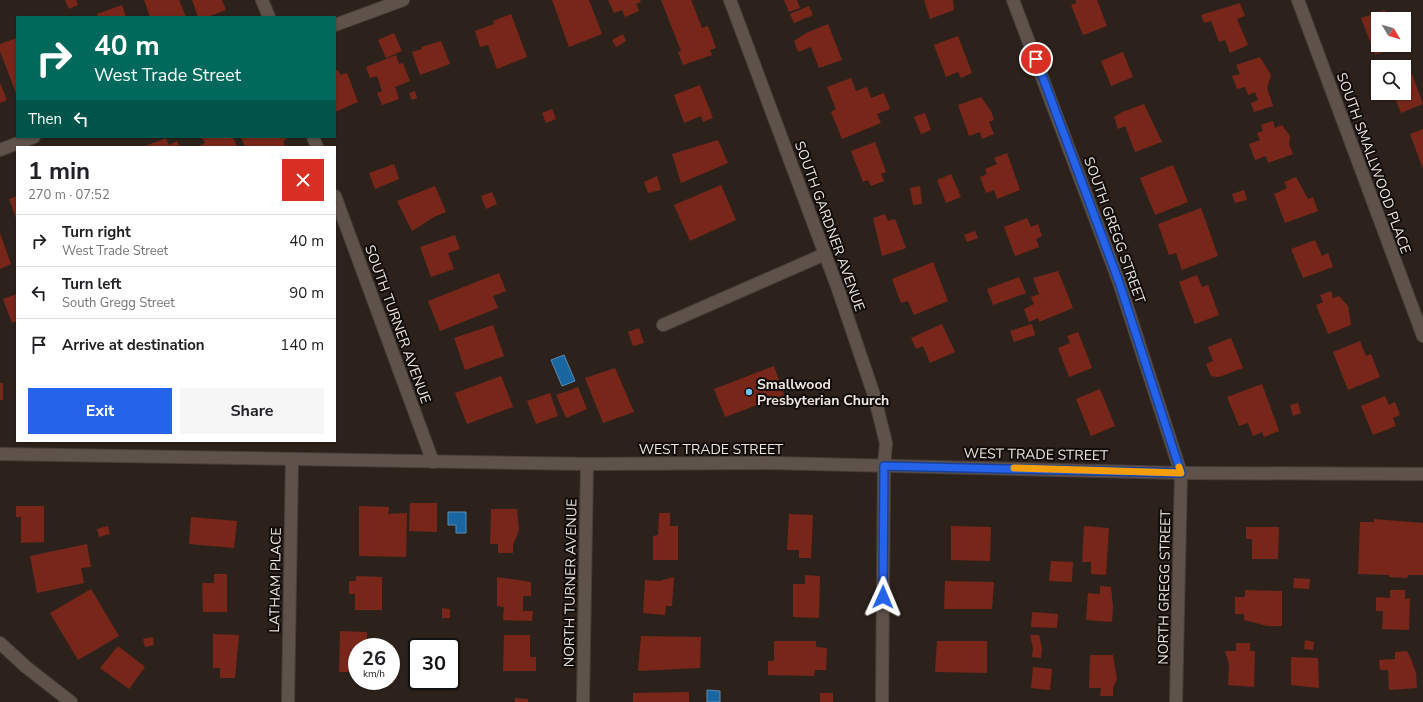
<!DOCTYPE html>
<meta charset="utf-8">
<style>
:root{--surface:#fff;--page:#f6f6f6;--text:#202124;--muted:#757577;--line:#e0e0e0;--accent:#2563eb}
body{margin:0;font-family:"Nunito Sans",sans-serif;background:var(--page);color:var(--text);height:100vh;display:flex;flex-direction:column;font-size:15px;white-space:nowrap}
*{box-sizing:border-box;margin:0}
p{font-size:13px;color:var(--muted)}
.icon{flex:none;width:22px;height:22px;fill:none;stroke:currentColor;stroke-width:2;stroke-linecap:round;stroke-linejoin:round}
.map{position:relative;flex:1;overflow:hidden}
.sheet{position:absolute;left:16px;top:146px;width:320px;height:296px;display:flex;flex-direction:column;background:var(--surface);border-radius:0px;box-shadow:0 1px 3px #0004}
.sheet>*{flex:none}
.banner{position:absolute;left:16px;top:16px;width:320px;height:122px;border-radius:0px;box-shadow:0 1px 3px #0004;background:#00695c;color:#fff;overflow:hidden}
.needle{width:26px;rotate:128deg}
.buttons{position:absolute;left:1371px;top:12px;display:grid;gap:8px}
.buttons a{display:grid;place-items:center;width:40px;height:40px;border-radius:0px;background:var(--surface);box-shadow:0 1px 3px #0004;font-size:20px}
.speed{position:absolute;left:348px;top:638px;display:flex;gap:8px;font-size:20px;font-weight:700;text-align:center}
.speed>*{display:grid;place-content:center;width:52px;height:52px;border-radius:50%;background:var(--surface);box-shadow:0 1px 3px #0004;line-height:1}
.speed small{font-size:10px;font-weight:400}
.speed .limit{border:2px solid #111;border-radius:6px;background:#fff;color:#111}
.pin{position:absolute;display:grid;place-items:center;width:34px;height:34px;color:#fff;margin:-17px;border:2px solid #fff;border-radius:50%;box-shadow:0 1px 4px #0007}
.me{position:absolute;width:44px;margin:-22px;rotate:1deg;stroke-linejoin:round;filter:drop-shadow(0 0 3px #0008)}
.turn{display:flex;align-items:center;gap:14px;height:84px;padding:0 12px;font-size:18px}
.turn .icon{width:52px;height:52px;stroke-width:2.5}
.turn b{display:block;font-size:28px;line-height:34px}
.then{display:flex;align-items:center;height:38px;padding:0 12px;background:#0003;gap:8px;font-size:15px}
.round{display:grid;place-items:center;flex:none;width:42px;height:42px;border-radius:0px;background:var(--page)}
.summary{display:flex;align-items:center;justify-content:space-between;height:68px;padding:0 12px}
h1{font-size:24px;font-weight:700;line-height:30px}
.primary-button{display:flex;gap:8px;margin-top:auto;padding:8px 12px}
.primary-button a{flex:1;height:46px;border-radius:0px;background:var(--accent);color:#fff;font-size:16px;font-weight:700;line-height:46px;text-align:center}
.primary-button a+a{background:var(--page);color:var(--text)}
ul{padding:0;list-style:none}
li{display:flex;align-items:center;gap:12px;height:52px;padding:0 12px;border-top:1px solid var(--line)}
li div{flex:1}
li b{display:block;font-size:15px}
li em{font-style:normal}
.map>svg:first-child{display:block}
.water{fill:#1a66a0;stroke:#5a8cb4}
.building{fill:#78261a}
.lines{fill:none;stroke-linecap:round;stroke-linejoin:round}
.lane-casing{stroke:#49403b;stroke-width:14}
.street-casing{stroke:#49403b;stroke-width:14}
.lane{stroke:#5f524b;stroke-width:12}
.street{stroke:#5f524b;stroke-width:12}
.route-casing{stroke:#184099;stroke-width:10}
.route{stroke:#2563eb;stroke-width:7}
.slow{stroke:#f59e0b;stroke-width:7}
.poi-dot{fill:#6cc3f2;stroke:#110c0a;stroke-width:1.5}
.labels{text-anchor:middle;stroke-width:4;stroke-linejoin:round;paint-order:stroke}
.street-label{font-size:14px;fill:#eee6e2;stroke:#110c0a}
.poi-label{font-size:14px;font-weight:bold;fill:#eee6e2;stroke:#110c0a;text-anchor:start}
</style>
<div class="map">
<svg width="1423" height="702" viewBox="0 0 1423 702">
<rect width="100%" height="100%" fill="#2d221b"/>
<g class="water">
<path d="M564,355l11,26 -13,5 -11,-26z"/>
<path d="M448,512h18v21h-10v-8h-8z"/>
<path d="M707,690l13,1v11h-13z"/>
</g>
<g class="building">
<path d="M65,0h11l2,5 -9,4z"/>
<path d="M144,0h35l7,17h-36z"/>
<path d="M192,0h30l4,10 -19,7h-9z"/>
<path d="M552,0h37l13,34 -33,13z"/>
<path d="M608,0h32l1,2 -5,2 3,7 -14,6 -3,-7 -8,3z"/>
<path d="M661,0h30l11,28 6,-2 8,22 -6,2 2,5 -29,10 -5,-13 3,-1z"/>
<path d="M784,0h13l3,8 -11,4z"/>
<path d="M924,0h29l1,10 -24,9z"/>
<path d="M1075,0h22l10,26 -24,9 -12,-30 6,-2z"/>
<path d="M1240,3l5,13 -8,3 11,26 -18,8 -5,-13 -6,2 -8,-21 -7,2 -3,-8z"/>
<path d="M122,5l4,12h-28l-1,-3z"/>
<path d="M809,6l4,9 -19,8 -4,-9z"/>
<path d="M1385,10l3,9h-10v26h6l2,6 -11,4 -14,-37z"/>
<path d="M511,14l16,43 -30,12 -9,-24 -8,2 -5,-16 19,-7 -1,-3z"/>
<path d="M828,24l14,36 -23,8 -8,-21 -13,5 -4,-11 12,-8z"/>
<path d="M394,33l8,18 -16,7 -8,-18z"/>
<path d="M623,34l3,7 -10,6 -4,-7z"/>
<path d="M958,36l14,37 -11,5 -3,-6 -12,5 -12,-32z"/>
<path d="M17,38v58l-17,-45v-7z"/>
<path d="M441,41l9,23 -30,11 -8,-23 10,-3 -1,-2z"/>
<path d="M1123,52l10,25 -22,9 -10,-25z"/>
<path d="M396,55l3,9 4,-1 7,18 -15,6 4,12 -17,6 -5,-12 5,-2 -5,-15 -7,2 -4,-11z"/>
<path d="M1260,57l11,18 -4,13 6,18 -19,6 -3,-9 7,-3 -3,-8 -7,3 -3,-8 -8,2 -5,-13 8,-2 -4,-9z"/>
<path d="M338,70l2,5 7,-2 11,29 -23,10v-41z"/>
<path d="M1412,74l11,30 -22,9 -8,-20h11v-15z"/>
<path d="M851,78l5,13 11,-4 4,11 13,-5 6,16 -13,5 4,9 -39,16 -11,-27 5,-3 -9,-22z"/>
<path d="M0,83l7,17 -7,3z"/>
<path d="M700,85l13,33 -10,4 -2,-6 -17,7 -10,-28z"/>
<path d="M415,91l2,7 -5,2 -3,-7z"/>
<path d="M981,97l10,14 3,9 -5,2 5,12 -12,5 -2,-7 -11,4 -11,-31z"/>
<path d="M1144,104l18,38 -27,10 -10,-26 -7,3 -4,-12 8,-5z"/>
<path d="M552,109l4,10 -10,4 -4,-10z"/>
<path d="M925,113l6,17 -10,4 -7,-17z"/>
<path d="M1273,121l2,7 7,-3 8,11 -1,8 4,10 -25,9 -2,-7 -11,4 -6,-16 11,-4 -3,-7 6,-2 -2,-6z"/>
<path d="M1423,129v40l-13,-35z"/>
<path d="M202,137h31l4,10h-38v-1l6,-3z"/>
<path d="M241,137h44l1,3 -3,1 2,6h-40z"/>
<path d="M166,138l3,7 8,-4 3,6h-34l-1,-1z"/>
<path d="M718,140l10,23 -47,20 -9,-29z"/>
<path d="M875,142l11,30 -5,2 3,7 -13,5 -3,-6 -5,2 -12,-31z"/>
<path d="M1007,153l13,37 -23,9 -3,-9 -8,3 -6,-16 7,-3 -2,-5 12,-5 -3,-6z"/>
<path d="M394,164l5,15 -24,10 -6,-16z"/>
<path d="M1173,165l15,37 -33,13 -15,-37z"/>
<path d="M951,174l10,23 -15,6 -9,-23z"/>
<path d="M657,176l4,14 -13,3 -4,-11z"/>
<path d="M1296,177l12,22 5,-2 5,14 -33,12 -11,-29 13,-6 -3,-6z"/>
<path d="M721,185l15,35 -46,21 -16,-36z"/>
<path d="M435,186l11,26 -12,5 -22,14 -15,-30z"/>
<path d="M920,186l2,18 -9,1 -3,-17z"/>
<path d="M1244,190l3,10 -12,3 -3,-9z"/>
<path d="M492,192l5,12 -11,5 -5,-13z"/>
<path d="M17,196v25l-8,-22z"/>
<path d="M1201,208l17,48 -36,14 -6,-17 -7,2 -11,-31z"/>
<path d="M885,214l3,7 7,-2 11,29 -24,8 -9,-38z"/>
<path d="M1027,218l4,9 7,-3 4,12 -6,3 3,8 -24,9 -11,-29z"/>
<path d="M975,231l3,7 -11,4 -3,-7z"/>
<path d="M0,233l11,31 -11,5z"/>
<path d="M455,235l5,14 -12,4 6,16 -23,8 -11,-30z"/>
<path d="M1315,240l7,16 6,-3 5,14 -30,11 -12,-29z"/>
<path d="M933,262l15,39 -34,14 -6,-14 -7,2 -9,-24z"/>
<path d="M1058,271l15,37 -34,14 -1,-4 -9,4 -5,-13 10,-5 -3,-7 8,-3 -6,-16z"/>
<path d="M499,273l7,18 -13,5 5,12 -58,23 -12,-30z"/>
<path d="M1197,275l5,12 6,-2 11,30 -24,9 -16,-42z"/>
<path d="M1019,277l7,16 -33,12 -6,-16z"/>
<path d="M1331,291l2,7 6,-2 9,10 3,19 -23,9 -12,-29 7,-3 -3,-7z"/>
<path d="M17,294v27l-5,2 -9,-24z"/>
<path d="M942,324l13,28 -25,11 -7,-17 -7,3 -5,-11z"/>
<path d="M1032,324l3,11 -21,7 -4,-11z"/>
<path d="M493,325l11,31 -39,14 -11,-32z"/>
<path d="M639,328l5,15 -11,3 -5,-14z"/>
<path d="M1078,332l14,36 -23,9 -11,-29 12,-5 -3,-7z"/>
<path d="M1231,338l12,30 -24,9 -8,-1 -5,-12 7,-3 -5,-14z"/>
<path d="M1360,341l6,15 5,-2 9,23 -32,13 -15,-38z"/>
<path d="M774,366l10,29 -59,22 -11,-28z"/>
<path d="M615,368l19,44 -31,11 -18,-45z"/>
<path d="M501,376l12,31 -46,17 -12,-31z"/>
<rect x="0" y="383" width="3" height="17"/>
<path d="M1262,384l17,47 -15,6 -2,-5 -9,4 -5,-13 -9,3 -12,-29z"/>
<path d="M578,387l9,22 -21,9 -10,-23z"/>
<path d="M1100,389l15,37 -24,10 -15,-37z"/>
<path d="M550,393l8,23 -22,8 -9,-23z"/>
<path d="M1385,396l4,9 6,-3 5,13 -7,3 3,8 -23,9 -12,-29z"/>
<path d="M1298,403l3,10 -8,3 -3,-11z"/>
<path d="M410,503h27v29l-28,-1z"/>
<path d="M16,506h28v36l-23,1v-26h-5z"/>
<path d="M359,506l30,1 -1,7 19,-1 -1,44 -47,-1z"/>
<path d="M491,509h26l2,21 -6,15v8h-15v-9h-8z"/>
<path d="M659,513h11v13h8v34h-25v-24l5,-1z"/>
<path d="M789,514l24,1 -2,43h-12v-8h-12z"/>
<path d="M191,517l46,4 -3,27 -45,-4z"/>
<path d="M1374,519l49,4v52h-15l-1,3 -18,-1v-2l-31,-1 2,-52h14z"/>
<path d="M108,526l2,8 -11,3 -2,-8z"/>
<path d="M951,526l40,1 -1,34 -39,-1z"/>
<path d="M1084,526l25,2 -3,47 -15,-1v-12h-9z"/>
<path d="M1246,527h33l-1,32h-26v-20h-6z"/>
<path d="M87,544l4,23 -10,1 3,15 -47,10 -7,-37z"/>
<path d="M1051,561l22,1 -1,20 -23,-1z"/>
<path d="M214,574h13v38h-24l-1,-29h12z"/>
<path d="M805,575l15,1 -1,42 -26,-1v-33h12z"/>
<path d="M356,576l26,1v33h-27v-16h-6v-13h7z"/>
<path d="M497,577l34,5v14h-8v15h10l-1,10 -29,-1 1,-13 -7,-1z"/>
<path d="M674,577l-2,29h-6l-1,9 -22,-2 2,-33 14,1z"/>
<path d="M1294,578l16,1 -1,10 -16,-1z"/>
<path d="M945,581l49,1 -2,27h-48z"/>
<path d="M1100,586l11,1 2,19 -1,16 -26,-2 2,-27 12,1z"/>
<path d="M91,589l28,47 -41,24 -28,-47z"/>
<path d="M1245,590l37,1v35h-15l-23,-6v-6h-9v-17h10z"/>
<path d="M1390,590h15v9l5,-1 -1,32 -27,-1 1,-18h-7v-14l14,1z"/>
<path d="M442,608l8,1v9h-8z"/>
<path d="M1032,612l26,2 -1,14 -26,-1z"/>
<path d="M340,631l27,1v15h-10v25h-18z"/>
<path d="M213,634l26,1 -4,43h-15v-10h-7z"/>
<path d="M504,635h26v22h6v14h-33z"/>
<path d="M1030,635h9l3,13 -1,10 -9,-1 1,-9z"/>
<path d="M641,636l60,1 -1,31 -62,3z"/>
<path d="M153,637l1,8 -9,2 -2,-8z"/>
<path d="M1305,640l9,2 -1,8 -9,-1z"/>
<path d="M774,641h42v6l11,1 -1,22h-11l-1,6 -46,-1v-14h6z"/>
<path d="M937,641h50v32l-52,-1z"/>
<path d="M1236,643h14v8h5l-1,36 -26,-2 1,-21 -4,-13h11z"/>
<path d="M118,646l27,21 -16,22 -29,-21z"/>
<path d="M1407,651l4,8 5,14 1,15 -28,2 -1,-20h-8l-1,-10 16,-1v-7z"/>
<path d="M1090,655h23l4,24 -4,9v8h-13l1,-8h-12z"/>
<path d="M1291,657l27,1 1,30 -28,-3z"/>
<path d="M1033,667l19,2 -2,21 -19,-2z"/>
<path d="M689,692v10h-56v-9z"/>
<rect x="820" y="693" width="13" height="9"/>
<path d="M515,698l13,1v3h-13z"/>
</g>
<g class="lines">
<defs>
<path id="lane" d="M663,325l162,-71"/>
<g id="street">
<path d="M262,0l7,17"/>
<path d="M730,0l108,289 36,106 12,48 -2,23 -2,236"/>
<path d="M1013,0l106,282 62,191 -5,229"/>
<path d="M1298,0l125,336"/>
<path d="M335,25l68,-25"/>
<path d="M313,137l4,10"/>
<path d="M0,150l34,-13"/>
<path d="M335,196l98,266"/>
<path d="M0,454l587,10 185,-1 409,10 242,1"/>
<path d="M0,643l26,24 45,35"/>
<path d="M288,702l4,-243"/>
<path d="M583,702l4,-238"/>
</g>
</defs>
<use href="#lane" class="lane-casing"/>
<use href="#street" class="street-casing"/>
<use href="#lane" class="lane"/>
<use href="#street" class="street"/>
</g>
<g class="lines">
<defs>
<path id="route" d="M883,597l1,-131 297,7 -62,-191 -83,-223"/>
</defs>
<use href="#route" class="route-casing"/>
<use href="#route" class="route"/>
<path class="slow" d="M1014,468l167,5 -2,-6"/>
</g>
<circle class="poi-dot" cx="749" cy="392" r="4"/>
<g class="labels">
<g class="street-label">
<text transform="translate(1374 163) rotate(70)" y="5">SOUTH SMALLWOOD PLACE</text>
<text transform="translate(830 226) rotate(70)" y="5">SOUTH GARDNER AVENUE</text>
<text transform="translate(1115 230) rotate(70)" y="5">SOUTH GREGG STREET</text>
<text transform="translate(398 324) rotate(70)" y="5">SOUTH TURNER AVENUE</text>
<text x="711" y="454">WEST TRADE STREET</text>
<text transform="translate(1036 454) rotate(1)" y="5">WEST TRADE STREET</text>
<text transform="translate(275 580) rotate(-89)" y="5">LATHAM PLACE</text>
<text transform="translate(570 583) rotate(-89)" y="5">NORTH TURNER AVENUE</text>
<text transform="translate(1164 587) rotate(-89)" y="5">NORTH GREGG STREET</text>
</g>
<g class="poi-label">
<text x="757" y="389">Smallwood<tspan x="757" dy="16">Presbyterian Church</tspan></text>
</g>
</g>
</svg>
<div class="buttons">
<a><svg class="needle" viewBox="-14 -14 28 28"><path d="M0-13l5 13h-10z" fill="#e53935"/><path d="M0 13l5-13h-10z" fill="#757577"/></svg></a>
<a><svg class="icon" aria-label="search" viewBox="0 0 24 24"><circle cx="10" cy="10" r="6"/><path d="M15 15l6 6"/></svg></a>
</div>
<div class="speed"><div>26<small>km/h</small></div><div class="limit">30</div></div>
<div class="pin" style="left:1036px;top:59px;background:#d93025"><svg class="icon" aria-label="arrive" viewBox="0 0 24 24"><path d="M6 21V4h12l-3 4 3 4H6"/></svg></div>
<svg class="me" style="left:883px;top:597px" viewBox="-20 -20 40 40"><path d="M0-17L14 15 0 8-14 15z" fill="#2563eb" stroke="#fff" stroke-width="4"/></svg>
<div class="banner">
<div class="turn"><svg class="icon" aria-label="right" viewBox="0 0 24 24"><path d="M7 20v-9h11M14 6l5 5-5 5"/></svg><div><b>40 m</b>West Trade Street</div></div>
<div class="then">Then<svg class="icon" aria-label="left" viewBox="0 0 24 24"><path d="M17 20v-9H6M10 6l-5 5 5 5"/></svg></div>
</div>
<section class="sheet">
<div class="summary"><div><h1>1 min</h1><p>270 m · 07:52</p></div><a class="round" style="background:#d93025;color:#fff"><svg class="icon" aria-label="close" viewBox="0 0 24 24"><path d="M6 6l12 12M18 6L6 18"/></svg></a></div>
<ul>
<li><svg class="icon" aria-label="right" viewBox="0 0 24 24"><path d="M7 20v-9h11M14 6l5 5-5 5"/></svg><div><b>Turn right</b><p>West Trade Street</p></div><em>40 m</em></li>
<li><svg class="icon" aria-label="left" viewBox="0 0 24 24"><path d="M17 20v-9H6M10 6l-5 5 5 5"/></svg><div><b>Turn left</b><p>South Gregg Street</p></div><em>90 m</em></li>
<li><svg class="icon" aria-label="arrive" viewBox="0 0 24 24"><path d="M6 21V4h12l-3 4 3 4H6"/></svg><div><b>Arrive at destination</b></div><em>140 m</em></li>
</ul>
<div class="primary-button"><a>Exit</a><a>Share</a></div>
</section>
</div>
